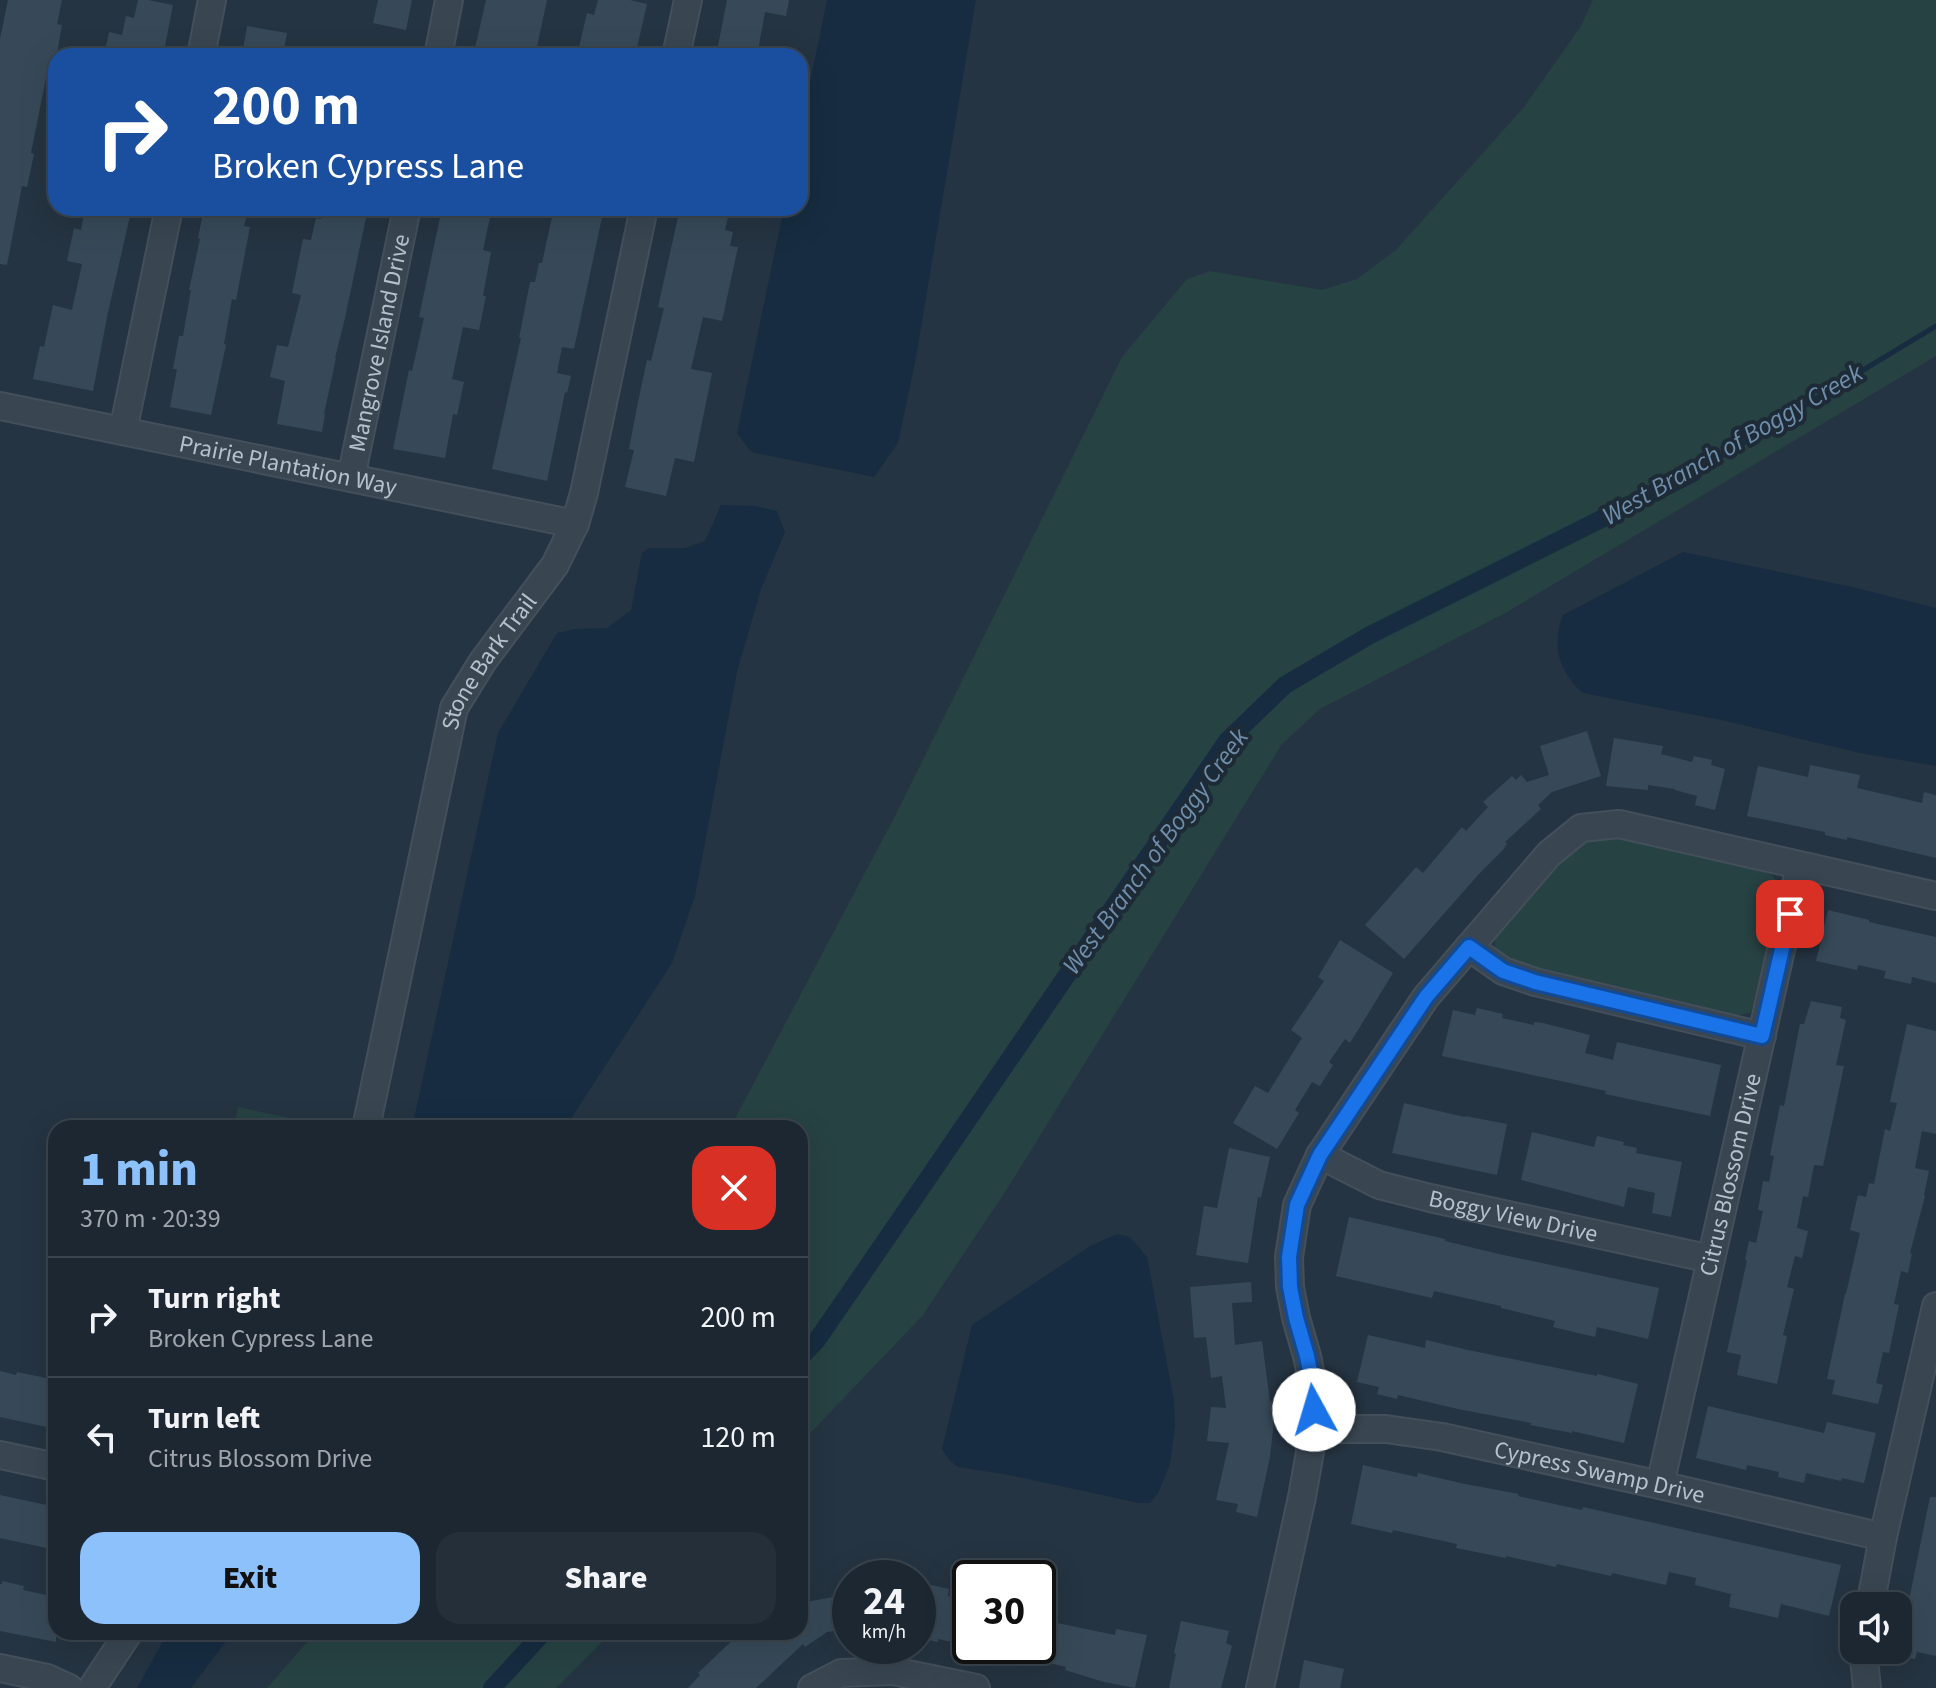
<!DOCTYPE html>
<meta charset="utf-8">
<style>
:root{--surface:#1c2732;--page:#252f3a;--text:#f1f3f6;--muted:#a0a5ac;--line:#3a444d;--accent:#8cc1fb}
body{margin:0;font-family:"Source Sans 3",sans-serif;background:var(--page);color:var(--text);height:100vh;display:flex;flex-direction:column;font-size:30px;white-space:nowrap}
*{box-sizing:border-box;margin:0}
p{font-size:26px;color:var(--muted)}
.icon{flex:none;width:44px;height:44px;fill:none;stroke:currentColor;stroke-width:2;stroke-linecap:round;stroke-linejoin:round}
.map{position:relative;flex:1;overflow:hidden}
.side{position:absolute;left:48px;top:1120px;width:760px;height:520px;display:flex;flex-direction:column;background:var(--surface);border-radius:24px;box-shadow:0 8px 32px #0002,0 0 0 2px var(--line)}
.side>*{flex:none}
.hud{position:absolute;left:48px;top:48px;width:760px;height:168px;border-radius:24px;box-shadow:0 8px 32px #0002,0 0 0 2px var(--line);background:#1a4fa0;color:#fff;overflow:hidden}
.fabs{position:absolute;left:1840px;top:1592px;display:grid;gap:16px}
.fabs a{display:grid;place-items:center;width:72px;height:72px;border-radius:16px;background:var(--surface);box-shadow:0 8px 32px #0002,0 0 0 2px var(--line);font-size:40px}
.speed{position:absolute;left:832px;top:1560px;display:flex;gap:16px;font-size:40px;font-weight:700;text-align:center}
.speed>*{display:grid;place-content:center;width:104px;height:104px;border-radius:50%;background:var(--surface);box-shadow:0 8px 32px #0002,0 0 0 2px var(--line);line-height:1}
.speed small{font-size:20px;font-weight:400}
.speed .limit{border:4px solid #111;border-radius:12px;background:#fff;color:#111}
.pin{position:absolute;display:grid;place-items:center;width:68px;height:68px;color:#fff;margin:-34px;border-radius:16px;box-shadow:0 4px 12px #0006}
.me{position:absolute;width:88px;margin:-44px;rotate:354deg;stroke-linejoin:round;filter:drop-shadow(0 0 6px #0008)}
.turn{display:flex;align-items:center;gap:28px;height:168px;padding:0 32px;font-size:36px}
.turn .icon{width:104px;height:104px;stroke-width:2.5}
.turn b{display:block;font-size:56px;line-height:68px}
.round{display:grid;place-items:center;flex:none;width:84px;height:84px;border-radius:24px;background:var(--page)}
.overview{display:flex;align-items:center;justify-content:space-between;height:136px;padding:0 32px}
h1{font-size:48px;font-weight:800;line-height:60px;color:var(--accent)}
.action{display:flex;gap:16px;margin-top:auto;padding:16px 32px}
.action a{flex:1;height:92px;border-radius:24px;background:var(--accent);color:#111;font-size:32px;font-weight:800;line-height:92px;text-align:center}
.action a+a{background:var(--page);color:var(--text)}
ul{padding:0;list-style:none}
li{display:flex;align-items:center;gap:24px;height:120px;padding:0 32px;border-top:2px solid var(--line)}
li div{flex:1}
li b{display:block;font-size:30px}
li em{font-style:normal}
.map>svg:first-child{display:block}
.green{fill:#274243}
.water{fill:#172c41}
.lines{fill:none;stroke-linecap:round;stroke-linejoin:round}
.stream{stroke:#172c41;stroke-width:5}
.canal{stroke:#172c41;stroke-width:18}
.building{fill:#374958}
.minor-casing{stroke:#434f5b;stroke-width:30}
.minor{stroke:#394652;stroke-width:26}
.route-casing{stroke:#114b97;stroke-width:20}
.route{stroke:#1a73e8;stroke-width:14}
.labels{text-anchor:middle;stroke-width:8;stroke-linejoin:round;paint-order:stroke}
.street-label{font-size:24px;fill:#b6c1cc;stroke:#1e2b37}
.water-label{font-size:26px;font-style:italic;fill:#6f8eab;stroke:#1e2b37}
</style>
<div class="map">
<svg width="1936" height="1688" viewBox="0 0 1936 1688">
<rect width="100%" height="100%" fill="#253442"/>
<g class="green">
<path d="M1593,0h343v356l-429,256 -187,97 -38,35 -275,445 -84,126 -123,129v-316h-70l166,-314 226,-457 65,-78 23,-8 112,19 35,-11 39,-29 128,-143 57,-81z"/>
<path d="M1615,836l148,32c11,7 15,13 18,26l-21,100 -10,19 -18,4 -214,-45 -22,-20 -2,-14 66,-81 18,-13 17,-7z"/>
<path d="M238,1107l83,18 -1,3h-86z"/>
<path d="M316,1632h296l-56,56h-289z"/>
</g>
<g class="water">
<path d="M827,0h149l-61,363 -17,80 -24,34 -123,-25 -14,-19 47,-225h16v-77z"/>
<path d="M721,505l35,1 21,5 8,21 -24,57 -24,83 -42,224 -23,67 -107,165h-153l86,-395 59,-100 18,-4 32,-1 24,-18 11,-57 7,-5h36l20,-7z"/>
<path d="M1683,552l174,36 79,20v158l-76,-13 -134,-32 -143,-28c-24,-21 -32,-48 -20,-78z"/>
<path d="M1117,1234l13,3 17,20 27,144 1,25 -5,38 -12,29 -8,10h-11l-130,-28 -51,-8 -9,-7 -7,-11 30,-124 118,-79z"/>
<path d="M168,1632h65l-42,56h-54z"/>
</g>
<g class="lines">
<path class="stream" d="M1693,473l243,-147"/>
<g class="canal">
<path d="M800,1358l17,-18 64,-93 346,-506 58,-56 85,-50 323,-162"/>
<path d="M492,1688l52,-56"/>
</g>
</g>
<g class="building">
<path d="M8,0h54l-5,24 5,1 -6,34 -6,-1 -19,95 3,1 -7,33 -5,-1 -15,79 -7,-1v-225z"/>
<path d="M138,0h10l25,5 -10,51h-59l5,-24 13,3 4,-19 8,2z"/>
<path d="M378,0h34l-6,30 -33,-7z"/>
<path d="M486,0h61l-12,56h-23l-37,-8z"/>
<path d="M598,0h32l17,4 -12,52h-58l10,-43 7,2z"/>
<path d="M727,0h62l-3,16 -21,-4 -8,44h-41z"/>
<path d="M247,26l40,7 -3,16 -7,-2 -1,9h-34z"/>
<path d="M85,208h40l-1,6 6,2 -23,101 -14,74 -60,-12 7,-33 4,1 9,-42 19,5 10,-46 -15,-3 7,-33 7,2z"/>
<path d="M206,208h43l-5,18 6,1 -14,73 -4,-1 -8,45 2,1 -15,70 -41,-8 7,-38h-4l6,-33h4l8,-46h-2l11,-51 -2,-1 4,-20h2z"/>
<path d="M323,208h45l-23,110 -10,40h1l-12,56h1l-3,18 -45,-8 8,-43 -15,-4 7,-32 11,2 13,-52 -9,-2 11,-54 8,1 5,-22 5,1z"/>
<path d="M442,208h50l-9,42 8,2 -8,44h3l-7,34 -16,-3 -11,52 12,3 -7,33 -4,-1 -8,44 -52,-9 16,-79 3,1 12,-53 -5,-1z"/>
<path d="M554,208h50l-30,141 -12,-2 -5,26 14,3 -4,17 -2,-1 -18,89 -55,-12 29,-131h-2l11,-56h5l4,-19h3z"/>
<path d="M680,208h50l-5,22 8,2 -3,14 8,1 -16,74 -19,-4 -12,52 21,4 -18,89 -19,-4 -9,38 -41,-9 9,-37 -5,-1 9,-47 9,-42 4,1 13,-53 -6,-1z"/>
<path d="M1587,731l14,45 -49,16 -14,13 3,4 -36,33 2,2 -4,6 -25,25 -74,84 -39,-34 51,-58 7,6 39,-46 4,4 22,-24 -5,-5 29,-26 4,4 5,-5 6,7 22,-7 -9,-29z"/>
<path d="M1614,738l49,8 -2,8 31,8 2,-6 18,4 -1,5 14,4 -10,41 -20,-5 2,-9 -22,-6v-1l-27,-4v5l-42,-4z"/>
<path d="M1810,765l50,10 -3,13 65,15 2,-11 12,3v63l-89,-21v3l-22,-5v-3l-78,-16 11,-50 50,11z"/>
<path d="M1828,910l41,10v2l67,15v46l-24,-6 -1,7 -27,-6 2,-7 -28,-6 -1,5 -41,-9z"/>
<path d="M1340,940l53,33 -43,70 -5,-4 -16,23 4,3 -13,21 -8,-4 -17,28 4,3 -22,36 -44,-26 22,-37 13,7 34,-55 -11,-8 33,-49 -6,-4z"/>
<path d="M1811,1001l31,6 -2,11 6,2 -10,45 8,1 -21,100 -9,-1 -6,32 -5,-1 -6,32 11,3 -6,27 -7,-2 -8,31 7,2 -11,46 4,1 -10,48 -40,-9 4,-20 -14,-3 20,-92h-2l4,-19 7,2 7,-32 -5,-1 5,-29 6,1 5,-26 -4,-1 10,-50 4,1 16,-82h4z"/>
<path d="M1477,1008l26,6 -1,4 32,7v-3l9,1 47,12 -5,18 28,7 4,-18 104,23 -11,51 -105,-22 1,-3 -59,-13 -105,-22 11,-46 22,5z"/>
<path d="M1907,1024l29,7v103l-14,-3 -7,37 14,3 -5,24 1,1 -15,57 2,1 -4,19 -7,-2 -7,33 5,1 -10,48 -6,-1 -7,31 7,2 -5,19 -46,-10 3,-14 -8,-1 18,-85h1l14,-61 -10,-3 8,-35 8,2 3,-14 5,1 11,-55 5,2 7,-28 -7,-1z"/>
<path d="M1404,1103l61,14v-1l42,8 -10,51 -105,-22z"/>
<path d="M1532,1132l62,15 3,-11 27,6 -1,3 14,3 -1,5 46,9 -11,55 -19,-4 3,-20 -27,-6 -4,20 -103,-27z"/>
<path d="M1229,1148l41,9 -9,41 -3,-1 -10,66 -52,-8 8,-49 13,2z"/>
<path d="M1349,1217l96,22v2l54,13 160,34 -11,51 -51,-12 -2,10 -42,-10 2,-6 -54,-13v-2l-67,-15 -2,7 -96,-22z"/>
<path d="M1251,1282l1,20 -20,1 3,42 27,-4 8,60 6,1 -6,55 -13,60 -21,-5 2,-8 -22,-4 13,-57 -22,-2 4,-34 15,1 -4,-32 -11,2 -5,-41 -12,1 -4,-51z"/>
<path d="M1368,1335l57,13 1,-8 42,10 129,26v-2l41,10 -14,59 -52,-12v2l-42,-8 1,-2 -73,-14 -60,-14 -1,4 -20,-5 2,-7 -22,-5z"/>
<path d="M0,1371l16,4 1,-3 39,8v49l-56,-12z"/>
<path d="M1708,1406l116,27 3,-11 49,11 -12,50 -22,-5 -1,3 -35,-8 -2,10 -26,-6 1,-5 -32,-7 -1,5 -50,-12z"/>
<path d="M1363,1465l54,12 1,-4 42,10 59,11 -1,2 64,14 1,-3 258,58 -12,51 -48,-12 -3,14 -49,-11 2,-13 -36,-9 1,-7 -27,-6 -3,13 -54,-12 -1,3 -54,-12 -1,3 -50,-11v2l-50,-10 1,-4 -64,-14 -1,3 -41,-9z"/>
<path d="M0,1495l56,12v43l-56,-12z"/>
<path d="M1930,1497h6v159l-19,-4 -2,7 -19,-3 4,-19 6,1 7,-37 -4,-1z"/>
<path d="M2,1581l22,5 -1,4 33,7v45l-56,-11v-47h2z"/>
<path d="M918,1582l31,7 -1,7 22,5v45l-32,-7v3l-20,-4z"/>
<path d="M850,1594v35l-23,3 -22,15 -2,-3 -47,44h-68l12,-13 -2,-2 43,-41h59v-29z"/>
<path d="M1038,1619l77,16 1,-6 31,6 -12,53 -31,-6 -39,-12 1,-3 -64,-16 1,-5h35z"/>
<path d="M1181,1621l48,10 -3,12 6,3 -11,42h-52l7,-34 -2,-1z"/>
<path d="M1304,1660l40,9 -4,19h-41z"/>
</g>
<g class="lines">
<defs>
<g id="minor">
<path d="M201,56l11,-56"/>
<path d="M438,56l11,-56"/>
<path d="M676,56l12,-56"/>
<path id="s1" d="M0,406l575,118"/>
<path d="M123,431l46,-223"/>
<path id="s2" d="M351,478l56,-270"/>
<path d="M1469,947l34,24 32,11 227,54"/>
<path id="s3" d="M366,1128l88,-420 29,-47 72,-96 20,-41 9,-31 60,-285"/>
<path id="s4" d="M1320,1155l59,30 51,13 281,61"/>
<path id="s5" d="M1314,1429h72l56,8 218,48 223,52"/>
<path d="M0,1455l56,12"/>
<path id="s6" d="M1660,1485l140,-619"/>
<path d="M1870,1606l13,-69 53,-231"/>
<path d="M1863,1650l4,38"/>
<path d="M0,1668l47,10 22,10"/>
<path d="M92,1688l37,-56"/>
<path d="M812,1688l29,-15 52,-2 83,17"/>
<path d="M1260,1688l42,-191 12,-68v-38l-7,-35 -11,-38 -6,-31 -1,-30 8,-52 23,-50 106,-158 123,-143 32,-26 38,-4 317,72"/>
</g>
</defs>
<use href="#minor" class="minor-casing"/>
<use href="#minor" class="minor"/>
</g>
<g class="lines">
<defs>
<path id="route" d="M1314,1410v-19l-7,-35 -11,-38 -6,-31 -1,-30 8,-52 23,-50 106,-158 43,-50 34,24 32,11 227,54 28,-122"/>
</defs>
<use href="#route" class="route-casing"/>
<use href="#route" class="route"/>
</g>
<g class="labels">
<g class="street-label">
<text dy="8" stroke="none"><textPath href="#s2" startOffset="138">Mangrove Island Drive</textPath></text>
<text dy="8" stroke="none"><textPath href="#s1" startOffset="294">Prairie Plantation Way</textPath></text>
<text dy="8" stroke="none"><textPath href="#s3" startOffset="486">Stone Bark Trail</textPath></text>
<text dy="8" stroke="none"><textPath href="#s6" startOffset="318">Citrus Blossom Drive</textPath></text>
<text dy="8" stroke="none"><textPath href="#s4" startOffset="204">Boggy View Drive</textPath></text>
<text dy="8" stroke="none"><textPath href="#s5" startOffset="290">Cypress Swamp Drive</textPath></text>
</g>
<g class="water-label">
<text transform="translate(1732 444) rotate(-30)" y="9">West Branch of Boggy Creek</text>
<text transform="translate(1155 851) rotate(-54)" y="9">West Branch of Boggy Creek</text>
</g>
</g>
</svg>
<div class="fabs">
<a><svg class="icon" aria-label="sound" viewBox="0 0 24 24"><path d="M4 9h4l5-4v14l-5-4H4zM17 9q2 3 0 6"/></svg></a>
</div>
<div class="speed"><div>24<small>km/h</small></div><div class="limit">30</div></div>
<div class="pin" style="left:1790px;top:914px;background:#d93025"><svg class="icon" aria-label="arrive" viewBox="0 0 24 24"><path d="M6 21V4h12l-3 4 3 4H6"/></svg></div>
<svg class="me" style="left:1314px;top:1410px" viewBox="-20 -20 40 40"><circle r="19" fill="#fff"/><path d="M0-13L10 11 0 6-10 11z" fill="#1a73e8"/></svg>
<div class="hud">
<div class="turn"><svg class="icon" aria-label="right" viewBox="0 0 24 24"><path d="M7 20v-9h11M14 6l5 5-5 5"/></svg><div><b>200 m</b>Broken Cypress Lane</div></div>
</div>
<section class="side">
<div class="overview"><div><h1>1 min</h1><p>370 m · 20:39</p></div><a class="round" style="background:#d93025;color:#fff"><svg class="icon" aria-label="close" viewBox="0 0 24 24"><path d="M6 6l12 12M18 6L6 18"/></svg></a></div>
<ul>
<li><svg class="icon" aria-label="right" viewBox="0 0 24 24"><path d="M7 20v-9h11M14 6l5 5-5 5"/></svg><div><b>Turn right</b><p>Broken Cypress Lane</p></div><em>200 m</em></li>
<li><svg class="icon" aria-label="left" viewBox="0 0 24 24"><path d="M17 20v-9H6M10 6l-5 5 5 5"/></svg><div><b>Turn left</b><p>Citrus Blossom Drive</p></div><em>120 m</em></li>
</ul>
<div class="action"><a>Exit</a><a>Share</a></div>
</section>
</div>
